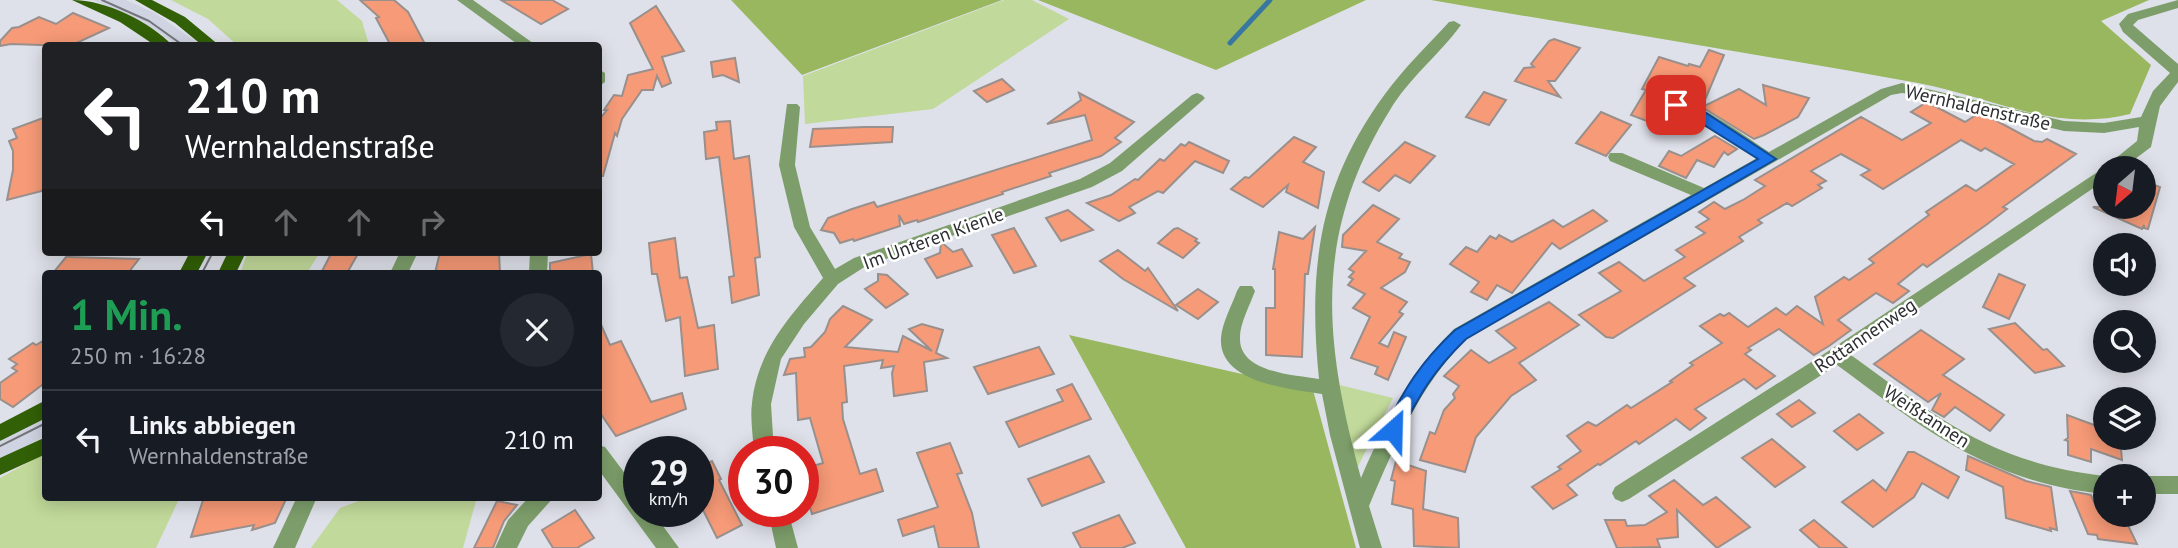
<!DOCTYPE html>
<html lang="de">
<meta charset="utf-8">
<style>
:root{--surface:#171b24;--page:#242831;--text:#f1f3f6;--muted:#9ea1a6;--line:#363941}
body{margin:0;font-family:"PT Sans",sans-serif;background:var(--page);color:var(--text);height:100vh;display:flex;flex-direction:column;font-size:26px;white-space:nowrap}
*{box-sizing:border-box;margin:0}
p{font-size:23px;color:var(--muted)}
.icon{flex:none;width:38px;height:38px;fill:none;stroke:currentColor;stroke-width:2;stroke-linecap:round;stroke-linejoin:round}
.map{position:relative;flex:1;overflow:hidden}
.details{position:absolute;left:42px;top:270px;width:560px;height:231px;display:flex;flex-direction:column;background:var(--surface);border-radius:7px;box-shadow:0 4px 18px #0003}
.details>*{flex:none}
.top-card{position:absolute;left:42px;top:42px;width:560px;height:214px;border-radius:7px;box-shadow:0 4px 18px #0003;background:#202124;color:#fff;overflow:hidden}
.needle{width:46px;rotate:208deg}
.controls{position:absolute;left:2093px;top:156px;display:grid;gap:14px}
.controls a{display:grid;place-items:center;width:63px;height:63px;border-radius:50%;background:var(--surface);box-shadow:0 4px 18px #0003;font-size:35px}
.speed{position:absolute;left:623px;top:436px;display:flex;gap:14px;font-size:35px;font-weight:700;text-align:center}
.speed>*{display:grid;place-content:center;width:91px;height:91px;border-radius:50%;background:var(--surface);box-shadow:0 4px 18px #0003;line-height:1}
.speed small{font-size:18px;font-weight:400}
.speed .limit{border:10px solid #d22;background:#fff;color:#111}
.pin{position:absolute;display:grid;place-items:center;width:60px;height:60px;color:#fff;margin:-30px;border-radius:14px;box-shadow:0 4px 10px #0006}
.me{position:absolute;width:77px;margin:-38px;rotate:25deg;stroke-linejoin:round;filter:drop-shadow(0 0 5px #0008)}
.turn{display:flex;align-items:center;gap:24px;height:147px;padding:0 28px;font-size:32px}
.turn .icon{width:91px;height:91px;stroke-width:2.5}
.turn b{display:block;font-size:49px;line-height:60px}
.lanes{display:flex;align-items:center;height:66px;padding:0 28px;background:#0003;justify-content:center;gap:35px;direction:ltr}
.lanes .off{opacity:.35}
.round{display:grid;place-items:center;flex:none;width:74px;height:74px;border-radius:37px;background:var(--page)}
.headline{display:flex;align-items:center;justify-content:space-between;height:119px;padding:0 28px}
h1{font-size:42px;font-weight:600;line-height:52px;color:#1e9e55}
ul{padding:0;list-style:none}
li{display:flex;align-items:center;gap:21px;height:98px;padding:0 28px;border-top:2px solid var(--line)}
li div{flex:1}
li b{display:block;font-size:26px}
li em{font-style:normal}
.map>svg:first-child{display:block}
.built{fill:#d0d4e2}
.green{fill:#c1d99a}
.forest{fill:#98b75f}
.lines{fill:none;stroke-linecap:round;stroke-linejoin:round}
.stream{stroke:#3878a0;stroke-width:5}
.building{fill:#f69a77;stroke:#99908d;stroke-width:2}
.minor{fill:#7d9e6b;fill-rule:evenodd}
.major{fill:#326006;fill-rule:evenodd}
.tram{stroke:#73757a;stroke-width:2}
.route{fill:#1a73e8;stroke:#114b97;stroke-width:2}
.labels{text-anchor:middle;stroke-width:5;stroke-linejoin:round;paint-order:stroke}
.street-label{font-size:19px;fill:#2d2e31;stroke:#fff}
</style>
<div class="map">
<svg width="2178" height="548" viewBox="0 0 2178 548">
<rect width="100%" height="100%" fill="#dfe1ea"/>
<g class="built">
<path d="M93,0h33l29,13 46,32h-23l-35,-23z"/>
<path d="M45,416v20l-45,24v-19z"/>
</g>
<g class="green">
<path d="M171,0h166l25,21 7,24h-132l-29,-26z"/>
<path d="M1004,0h28l37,19 -136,90 -128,15 -2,-48z"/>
<path d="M248,252h72l-13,21h-67z"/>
<path d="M1327,382l66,16 -39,76z"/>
<path d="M45,453l1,44h134l-24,51h-156v-70z"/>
<path d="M369,497h108l-14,51h-152l29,-40z"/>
</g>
<g class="forest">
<path d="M731,0h271l-200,75z"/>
<path d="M1038,0h328l-150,70z"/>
<path d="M1431,0h718l-48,21 50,44 -21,49c-78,19 -137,-17 -212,-31 -162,-29 -325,-55 -487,-83z"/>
<path d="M1069,335l244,55 43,158h-170z"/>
</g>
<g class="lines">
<path class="stream" d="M1230,43l40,-43"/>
</g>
<g class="building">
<path d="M360,0h34l14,12 18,34h-35l-15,-28 3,-1z"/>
<path d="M501,0h51l16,9 -27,15z"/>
<path d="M656,6l28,45 -22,6 9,26 -9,4 -5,-11 -4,14h-11l-20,29 -5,17 -2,-3 -12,43h-5v-55l9,-11h-3l10,-15 8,1 6,-21 25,-6 -23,-46z"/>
<path d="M73,13l36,15 -39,18 -59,-2 -11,2v-5l12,-13 7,-1 20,-10 17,7z"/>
<path d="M1554,39l26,9 -25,33h-7l12,16 -45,-16 9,-13 10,-1 -3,-3 18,-23z"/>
<path d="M1709,50l15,5 -22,52 -23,-11 -2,3 -7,1 -4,5 6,5 -9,17 -32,-12 15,-25 -4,-1 17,-32 29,9 1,-2 11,3z"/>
<path d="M735,58l4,24 -16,-7 -10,2 -2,-15z"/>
<path d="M1002,79l12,11 -27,12 -13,-11z"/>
<path d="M1763,85l46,13 -11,19 -34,18 -10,4 -52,-32 37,-18 27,16z"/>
<path d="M1484,92l22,8 -17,25 -23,-8z"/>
<path d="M1079,93l55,29 -19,16 6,4 -20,14 -52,17 2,3 -49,16 1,2 -85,28 -1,-2 -13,4 -5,-9 1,11 -46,15 -1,-2 -13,4 -6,-10 -13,-3 7,-12 24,-9 22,-7 3,5 215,-67 -7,-25 -38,9 34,-24z"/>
<path d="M1927,102l38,20 14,-9 5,1 50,27 8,1 5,-3 29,15 -73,53 4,2 -21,16 -59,42 -4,-3 -25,20 11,7 -16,12 -17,-10 -38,27 13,10 -22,16 -15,9 -35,-26 -31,19 3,2 -6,4 30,22 -19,13 -12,-10 -49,30 11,9 -16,12 -14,-11 -37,25 -3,-3 -36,24 -2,-1 -31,21 10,10 -24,14 -21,-22 29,-18 -3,-2 23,-16 -14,-15 21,-14 8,4 31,-21 4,3 41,-26 -2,-1 23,-16 -3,-2 32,-20 -22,-17 20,-12 4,2 5,-3 19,14 28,-19 10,7 11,-9 26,18 -8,-27 29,-20 5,3 25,-17 -5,-4 60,-44 -3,-3 40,-27 10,6 38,-27 -29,-16 -4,3 -20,-11 -78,49 -22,-14 9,-5 -29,-16 -30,17 15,10 -8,4 4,3 -30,18 -5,-3 -29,17 4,3 -23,14 4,4 -59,37 11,8 -82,52 -7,-1 -27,-22 42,-24 -22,-18 20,-11 25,19 41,-24 -9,-7 29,-17 -9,-6 13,-8 -10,-7 15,-10 11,7 18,-9 22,-14 -10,-6 106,-63 41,23 29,-17 -20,-11z"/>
<path d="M1601,112l30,13 -25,31 -30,-13z"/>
<path d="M46,117v66l-4,8 -35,9 6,-30v-19l-4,-10 8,-3 -4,-9z"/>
<path d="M730,121l4,38 15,-3 11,101 -5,1 4,37 -27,8 -3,-26 5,-1 -15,-119 -13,2 -2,-27 13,-2 -1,-8z"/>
<path d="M864,127h29l-1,15 -82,5 3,-18z"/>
<path d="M1715,136l22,13 -9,6 -4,-3 -10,15 -17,-7 -11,18 -27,-12 10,-15 12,5z"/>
<path d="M1294,137l22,10 -13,15 21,10 -6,36 -32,-16 2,-7 -25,22 -32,-18 14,-12 4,1z"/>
<path d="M1189,142l40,19 -6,12 -28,-12 -32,32 -5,-2 -29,16 6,6 -16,8 -32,-18 24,-8 24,-16 3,1 22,-21 4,2 17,-17 4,2z"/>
<path d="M1405,142l30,14 -25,27 -15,-8 -16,16 -16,-9z"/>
<path d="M2144,181l16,6 -12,42 -4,-1v-3l-2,4 -49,-22 51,-1z"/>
<path d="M1373,205l26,14 -22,23 25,12 -3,4 11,4 -5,10 -24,16 26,14 -8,10 4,2 -24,29 9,4 6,-15 12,5 -18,43 -13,-6 3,-7 -27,-9 19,-41 -17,-9 12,-14 -17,-9 5,-6 -4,-2 5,-5 -5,-3 17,-18 -24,-4 1,-12z"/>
<path d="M1068,210l25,20 -32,11 -15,-23z"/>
<path d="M1593,210l14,11 -47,28 -8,-6 -40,50 -15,-8 -10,15 -16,-8 8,-10 -29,-18 16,-17 11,5 13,-16 6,3 3,-4 13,7 41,-22 10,7z"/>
<path d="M1315,227l-7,47h-3l-3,83 -36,-2v-47h9v-39h-2l6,-37 24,7z"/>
<path d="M1014,228l22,38 -22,7 -22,-38z"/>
<path d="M1178,228l19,11 -2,2 4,2 -16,15 -25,-15 16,-14z"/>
<path d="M675,238l5,40 7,-1 11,51 16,-3 4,44 -33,7 -5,-59 -14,4 -9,-47h-5l-3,-31z"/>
<path d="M941,242l12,10 9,-3 10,17 -35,12 -12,-19 15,-6z"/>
<path d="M1118,250l27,21 3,-3 30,43 -55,-32 -23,-18z"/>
<path d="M332,252h27l-12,21h-26z"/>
<path d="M440,252h59l1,21h-65z"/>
<path d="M591,254l2,19h-43v-10z"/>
<path d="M66,257h4l69,2 -11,14h-75z"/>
<path d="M878,274l9,1 21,19 -22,14 -21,-19 13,-8z"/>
<path d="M1999,274l26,11 -16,34 -26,-12z"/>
<path d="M1198,289l20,13 -20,17 -22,-14z"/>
<path d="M1549,302l30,23 -60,38 17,17 -25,16 -35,41 -11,35 -45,-12 10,-28 5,2 9,-24 11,-12 -2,-4 6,-8 -15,-10 27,-26 18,13 27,-15 -20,-17z"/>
<path d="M843,306l29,14 -27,27 53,5 5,-16 29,15 -23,-22 13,-5 21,6 -7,23 11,5 -23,4 3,29 -33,5 -2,-23 2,-7 -13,2 2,-8 -39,6 3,36 -5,1 1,16 17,55 16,-5 7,22 -71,23 -9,-30v-15l20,-6 -13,-45 -12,2 -2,-47 -12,2 6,-16 15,-2 -1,-9 7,-1 14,-15 5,-13z"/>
<path d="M598,318l12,27 11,-4 30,61 31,-9 4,16 -70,27 -18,-26z"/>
<path d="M2015,323l28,27 4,-1 17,17 -29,7 -46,-44z"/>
<path d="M1921,330l43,29 -21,16 61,40 -14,16 -35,-24 -11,10 -12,-7 9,-17 -13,9 -54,-38z"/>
<path d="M46,339v43l-33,25 -13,-8v-16l17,-12 -5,-3 5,-4 -8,-5 24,-16 3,2z"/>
<path d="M1039,347l15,27 -66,20 -14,-27z"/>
<path d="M1072,384l19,35 -72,28 -13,-25 57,-21 -6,-11z"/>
<path d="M1799,400l16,13 -23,14 -15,-13z"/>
<path d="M1859,414l24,19 -26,17 -23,-19z"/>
<path d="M2067,415l38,14v9h15l2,22 -31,-11v13l-23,-7v-14l-3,-1 3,-2z"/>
<path d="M1772,439l33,28 -30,20 -33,-29z"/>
<path d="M950,443l12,30 -5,1 15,39 7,35h-40l-5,-22 -31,10 -5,-16 40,-13 -21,-54z"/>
<path d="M1908,452h6l45,25 -11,21 -26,-15 -8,14 -41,30 -31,-25 31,-22 13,11z"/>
<path d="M1089,456l15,26 -62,24 -14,-27z"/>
<path d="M1968,456l58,25 25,6 6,43 -7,-2 1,3 -45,-13 -3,-31 -37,-17z"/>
<path d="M712,461l9,18 -2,1 23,45 -25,13 -19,-38v-33z"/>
<path d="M1396,461l30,10 -3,38 35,9 1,30 -45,-2 -1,-37 -21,-5 3,-23 -4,-1z"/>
<path d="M1674,480l29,25 13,-8 34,30 -33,21 -40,-38 1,27 -21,2 3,8 -43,1 -12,-28h20l2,6 18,-1 22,-13 -18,-16z"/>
<path d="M2070,491l21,4 7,16 7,3 18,1 14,29 -39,-5 -1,-4 -9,-1z"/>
<path d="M204,497h83l-12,26 -23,7 2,-5 -63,12z"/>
<path d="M497,501l20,4 -13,16 -11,27h-19z"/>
<path d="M575,510l19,28 -17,10h-24l-11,-18z"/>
<path d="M1119,515l16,28 -13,5h-41l-8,-15z"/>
<path d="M1814,520l33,28h-27l-20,-18z"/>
</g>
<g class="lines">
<g class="minor">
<path d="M457,0h16l64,46h-17z"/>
<path d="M2178,0v8l-40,12 -5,5 45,39v18l-18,24 -9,41 -28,21h-18v12l-254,175c88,64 141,108 254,121v18c-114,-11 -180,-64 -268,-129l-208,134 -7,3 -7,-3 -3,-6 3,-6 215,-137 275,-183 32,-26 2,-14 -35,6 -40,-2 -147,-36 -15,-2 -11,2 -425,244c-47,48 -71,106 -97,167l13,42h-22l-30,-113 -8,-41c-31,-5 -104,-11 -101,-56 1,-15 11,-33 16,-47l3,-5h12l3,5c-5,14 -16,34 -15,48 0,34 55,36 79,40 -11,-109 -1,-194 66,-285 19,-26 42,-48 64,-72l5,-1 7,4c-22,30 -52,53 -71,85 -78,125 -66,232 -29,368 24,-56 49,-106 93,-149l237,-134 -81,-34 -2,-4 2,-4h12l82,35 53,-30 -88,-53 3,-3c21,-6 77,37 97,50l112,-63 21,-6 162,38 40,2 37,-6 12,-26 17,-18 -47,-41 -4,-8 9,-10z"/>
<path d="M598,69l7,4v9l-7,5z"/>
<path d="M1197,93l5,2 3,3 -3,3 -80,70 -30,16 -226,79 -28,18 -34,40 -23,35 -10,45 3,48h-20c-1,-16 -4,-34 -2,-49 6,-53 37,-86 71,-125l-29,-51 -15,-62 8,-61h10l3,3 -5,58 15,62 25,42 19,-11 226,-79 30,-16 82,-68z"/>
<path d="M400,252h18l-10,21h-18z"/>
<path d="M530,252h18l-1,21h-18z"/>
<path d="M598,445l7,2 34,45v19h13l27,37h-23l-58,-79z"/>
<rect x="2144" y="476" width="34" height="18"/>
<path d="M297,497h20l-22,51h-22z"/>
<path d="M529,497h25l-26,29 -11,22h-22l13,-28z"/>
<path d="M768,511h20l10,37h-22z"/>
</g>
<g class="major">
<path d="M72,0c34,0 77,21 101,46h-17l-36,-24z"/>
<path d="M135,0h17l33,17 35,29h-17l-28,-23z"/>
<path d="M190,252h18l-11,21h-18z"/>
<path d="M228,252h18l-10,21h-18z"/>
<path d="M46,400v18l-46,23v-17z"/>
<path d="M46,437v17l-46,21v-17z"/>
</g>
<g class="tram">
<path d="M102,0l47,21 35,25"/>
<path d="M202,273l11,-21"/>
<path d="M0,446l46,-23"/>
</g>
</g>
<path class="route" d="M1676,101l27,10 73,48 -310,180c-33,32 -46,55 -67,96l-6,2 -7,-2 -2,-5c21,-42 36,-67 71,-100l303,-171 -65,-41 -21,-10v-6z"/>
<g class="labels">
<g class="street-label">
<text transform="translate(1978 107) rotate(13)" y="7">Wernhaldenstraße</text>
<text transform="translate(933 238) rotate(-20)" y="7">Im Unteren Kienle</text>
<text transform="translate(1865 335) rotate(-34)" y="7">Rottannenweg</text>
<text transform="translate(1927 416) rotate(33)" y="7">Weißtannen</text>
</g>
</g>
</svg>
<div class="controls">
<a><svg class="needle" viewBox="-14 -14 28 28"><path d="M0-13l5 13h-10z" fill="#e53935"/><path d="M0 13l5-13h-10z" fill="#9ea1a6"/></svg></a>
<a><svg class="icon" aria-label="sound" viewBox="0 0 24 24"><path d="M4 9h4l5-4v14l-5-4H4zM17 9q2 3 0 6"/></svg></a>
<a><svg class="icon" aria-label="search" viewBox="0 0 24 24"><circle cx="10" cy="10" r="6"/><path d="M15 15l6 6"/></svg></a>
<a><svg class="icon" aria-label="layers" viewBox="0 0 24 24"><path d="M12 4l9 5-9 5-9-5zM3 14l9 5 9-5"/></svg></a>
<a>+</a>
</div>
<div class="speed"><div>29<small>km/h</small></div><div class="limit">30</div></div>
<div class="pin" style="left:1676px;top:105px;background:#d93025"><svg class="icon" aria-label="arrive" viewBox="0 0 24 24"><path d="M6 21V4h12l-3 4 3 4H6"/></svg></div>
<svg class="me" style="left:1393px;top:430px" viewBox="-20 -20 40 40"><path d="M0-17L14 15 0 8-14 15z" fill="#1a73e8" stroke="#fff" stroke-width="4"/></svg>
<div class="top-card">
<div class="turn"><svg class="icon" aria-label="left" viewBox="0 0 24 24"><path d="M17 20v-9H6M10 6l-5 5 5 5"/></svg><div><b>210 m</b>Wernhaldenstraße</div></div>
<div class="lanes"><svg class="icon" aria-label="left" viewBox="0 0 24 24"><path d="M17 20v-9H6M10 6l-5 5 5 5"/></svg><svg class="icon off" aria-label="ahead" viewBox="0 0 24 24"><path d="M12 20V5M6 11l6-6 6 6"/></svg><svg class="icon off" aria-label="ahead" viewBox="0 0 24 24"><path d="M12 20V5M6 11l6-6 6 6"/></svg><svg class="icon off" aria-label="right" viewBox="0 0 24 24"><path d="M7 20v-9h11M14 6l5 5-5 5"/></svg></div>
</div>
<section class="details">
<div class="headline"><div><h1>1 Min.</h1><p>250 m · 16:28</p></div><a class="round"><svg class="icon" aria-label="close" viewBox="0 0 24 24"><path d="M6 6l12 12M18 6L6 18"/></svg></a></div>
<ul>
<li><svg class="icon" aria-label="left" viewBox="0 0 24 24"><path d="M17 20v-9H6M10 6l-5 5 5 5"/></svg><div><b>Links abbiegen</b><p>Wernhaldenstraße</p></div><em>210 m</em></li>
</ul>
</section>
</div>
